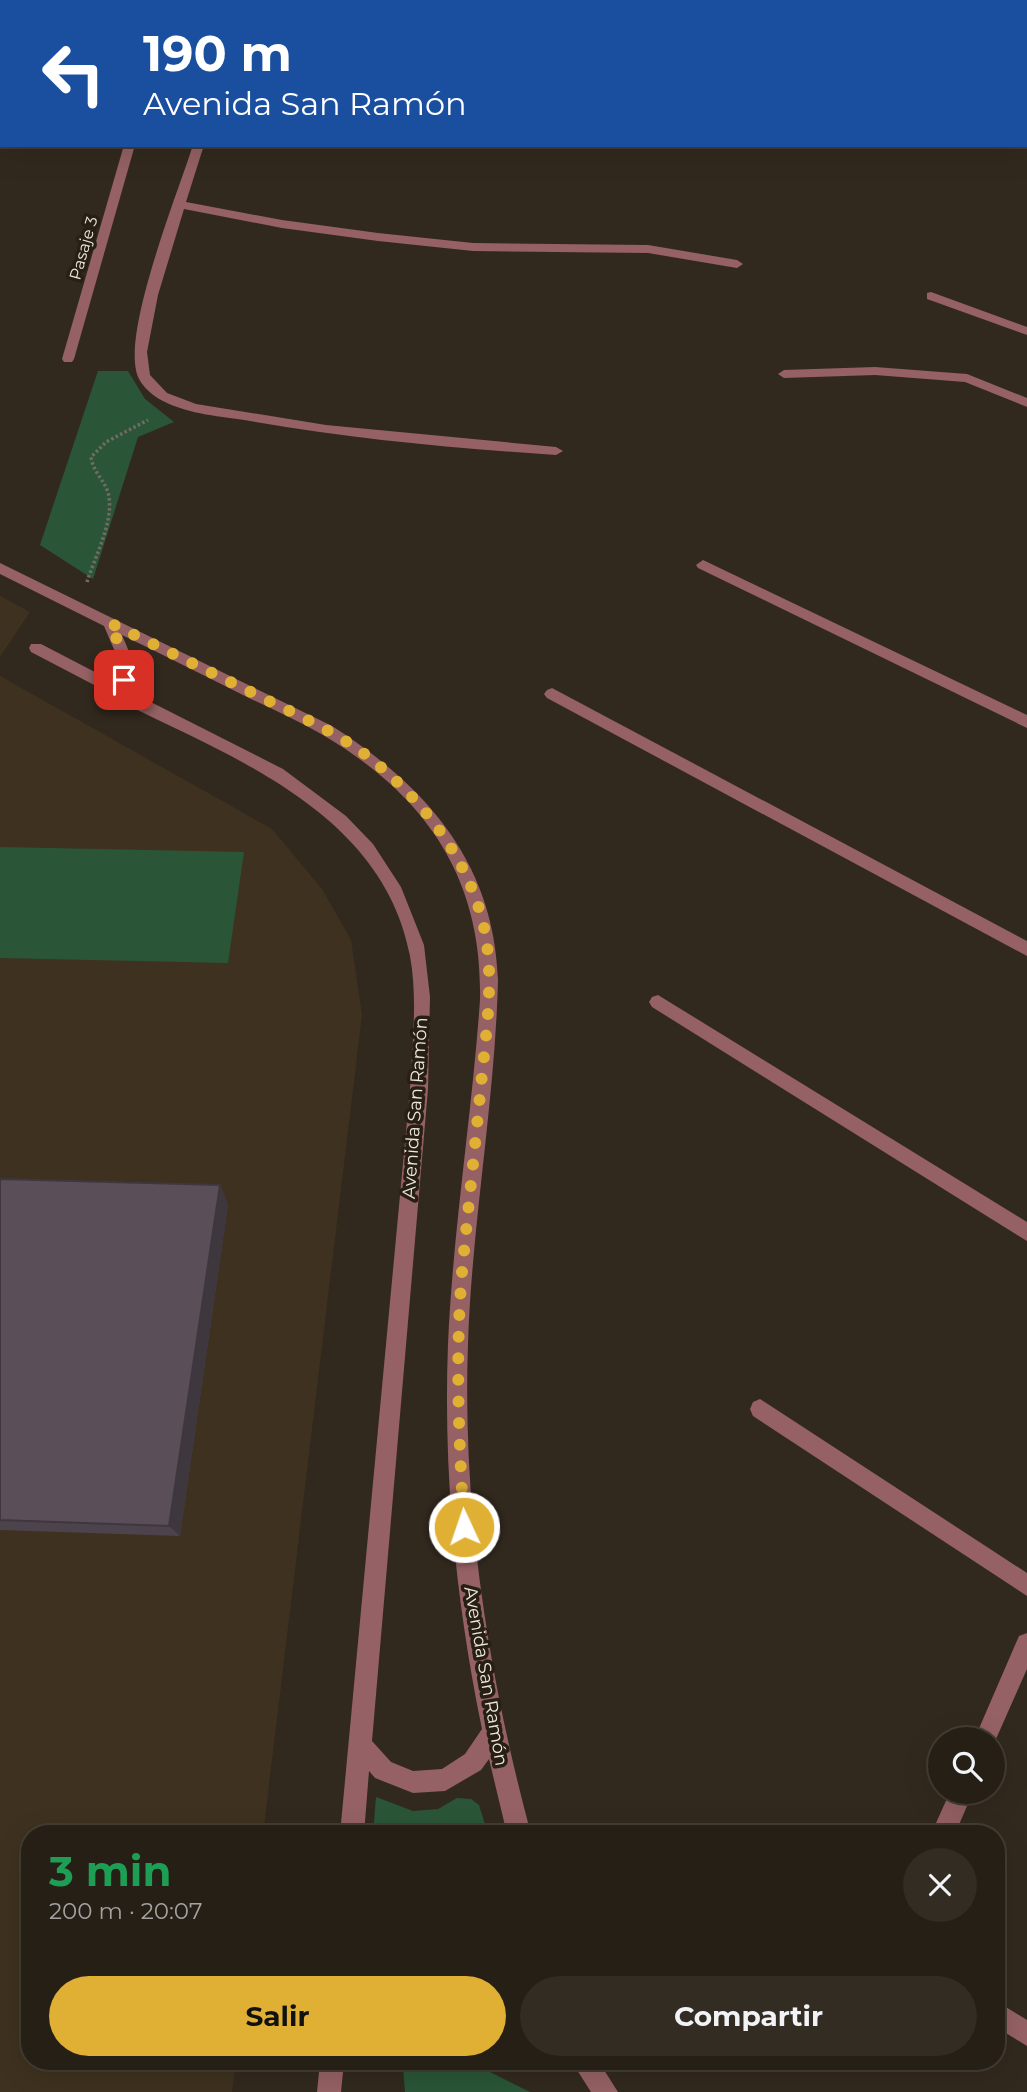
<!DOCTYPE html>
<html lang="es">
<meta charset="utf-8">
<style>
:root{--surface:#261f16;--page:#322c23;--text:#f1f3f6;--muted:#a4a2a1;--line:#423d35;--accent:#e0b034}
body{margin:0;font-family:Montserrat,sans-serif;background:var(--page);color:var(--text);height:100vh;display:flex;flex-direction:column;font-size:26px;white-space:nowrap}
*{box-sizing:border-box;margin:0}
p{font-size:23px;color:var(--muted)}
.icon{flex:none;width:38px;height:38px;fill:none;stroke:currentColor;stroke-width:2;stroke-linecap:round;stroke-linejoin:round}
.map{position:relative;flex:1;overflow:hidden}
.drawer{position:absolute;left:21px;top:1825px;width:984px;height:245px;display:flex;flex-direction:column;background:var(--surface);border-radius:28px;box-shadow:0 7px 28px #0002,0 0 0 2px var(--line)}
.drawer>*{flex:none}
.guide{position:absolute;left:0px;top:0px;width:1027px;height:147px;box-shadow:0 7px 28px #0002,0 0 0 2px var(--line);background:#1a4fa0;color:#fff;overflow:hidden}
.controls{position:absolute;left:928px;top:1727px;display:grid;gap:14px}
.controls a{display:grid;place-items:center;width:77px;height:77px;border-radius:50%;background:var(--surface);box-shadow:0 7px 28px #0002,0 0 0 2px var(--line);font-size:35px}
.pin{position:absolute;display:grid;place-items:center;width:60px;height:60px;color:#fff;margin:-30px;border-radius:14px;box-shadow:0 4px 10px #0006}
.me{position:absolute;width:77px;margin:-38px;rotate:357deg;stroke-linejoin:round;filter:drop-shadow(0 0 5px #0008)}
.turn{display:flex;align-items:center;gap:24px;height:147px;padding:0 28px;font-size:32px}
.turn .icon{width:91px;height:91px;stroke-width:2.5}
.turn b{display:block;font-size:49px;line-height:60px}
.round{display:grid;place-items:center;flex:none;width:74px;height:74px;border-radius:37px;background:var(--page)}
.overview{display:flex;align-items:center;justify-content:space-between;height:119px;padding:0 28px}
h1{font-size:42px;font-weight:700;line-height:52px;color:#1e9e55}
.primary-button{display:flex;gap:14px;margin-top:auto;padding:14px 28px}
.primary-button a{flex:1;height:80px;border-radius:42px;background:var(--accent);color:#111;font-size:28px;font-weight:700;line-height:80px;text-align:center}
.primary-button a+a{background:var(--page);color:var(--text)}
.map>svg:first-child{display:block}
.built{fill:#3e311f}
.green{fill:#2a5637}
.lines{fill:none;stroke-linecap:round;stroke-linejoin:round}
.path{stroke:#736b61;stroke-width:3.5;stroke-dasharray:2.5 2.5;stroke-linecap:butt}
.minor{fill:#956164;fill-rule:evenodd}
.wall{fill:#4d434d}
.shaded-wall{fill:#3f373e}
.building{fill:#5a4e59;stroke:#3f373e;stroke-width:2}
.route{stroke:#e0b034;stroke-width:12;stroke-dasharray:0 21.6}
.labels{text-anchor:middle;stroke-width:7;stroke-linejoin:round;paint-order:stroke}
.far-street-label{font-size:16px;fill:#ede7df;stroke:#281f14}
.street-label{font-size:18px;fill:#ede7df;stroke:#281f14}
</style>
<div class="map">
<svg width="1027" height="2092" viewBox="0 0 1027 2092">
<rect width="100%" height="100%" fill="#32291e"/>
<g class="built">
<path d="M0,596l30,16 -30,45z"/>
<path d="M0,676l272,153 50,60 29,51 11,75 -99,819h-233v228h206l-4,30h-232z"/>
</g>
<g class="green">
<path d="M98,371h30l17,28 29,23 -36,15 -45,142 -53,-34z"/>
<path d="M0,847l244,5 -16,111 -228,-5z"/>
<path d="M376,1797l37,14 25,-2 19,-11 14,1 8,6 9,29h-115z"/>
<path d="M403,2067l79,1 48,24h-125z"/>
</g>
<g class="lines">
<path class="path" d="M87,582c8,-26 26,-58 22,-85 -2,-15 -16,-24 -18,-40l15,-15 42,-22"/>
<g class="minor">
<rect x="238" y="0" width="10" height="2"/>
<rect x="0" y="28" width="2" height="6"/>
<path d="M124,145h11l-61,214 -2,3h-8l-2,-3z"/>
<path d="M193,145h11l-18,57 96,18 96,13 95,10 175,2 89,15 6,4 -6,4 -89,-15 -175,-2 -95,-10 -96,-13 -98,-19 -26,86 -11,57 3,23 17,18 29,11 130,21 230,22 7,4 -7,4c-102,-7 -204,-16 -306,-34 -29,-5 -60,-6 -87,-20 -12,-6 -25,-18 -27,-31 -10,-48 41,-175 57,-225z"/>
<path d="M931,292l96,35v8l-100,-36v-6z"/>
<path d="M875,367l92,7 60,24v9l-62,-25 -90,-7 -91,3 -6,-4 6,-4z"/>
<path d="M703,560l324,155v13l-329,-160 -2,-3z"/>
<path d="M0,563l332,163c95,61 162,137 166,254 -3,121 -26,242 -30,363 -6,167 20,331 63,491h-24l-18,-75 -8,11 -36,21 -32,2 -38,-15 -6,-7 -5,63h-24l70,-745c2,-43 8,-89 0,-133 -26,-139 -168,-195 -281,-250l-8,-7 -90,-47 -2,-4 2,-4h10l77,40 -2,-30 -12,-28 -104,-52zM122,635c42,20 83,41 125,62 25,12 52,24 76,38 103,61 160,143 157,265 -8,115 -27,229 -32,344 -5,129 8,259 34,385l-17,25 -23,15 -29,2 -22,-9 -19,-21 56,-652 2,-92 -6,-52 -23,-58 -28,-43 -27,-28 -63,-47 -150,-76 -3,-39z"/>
<path d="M552,688l475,253v15l-480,-258 -3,-4 3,-4z"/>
<path d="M658,995l369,227v19l-375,-234 -3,-5 3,-5z"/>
<path d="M760,1399l267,174v23l-274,-180 -3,-7 3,-7z"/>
<path d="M1027,1633v36l-35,79v-8h-18l45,-104z"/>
<path d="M950,1792h23l-18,42h-24z"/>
<path d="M996,2001l31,19v26l-31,-19z"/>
<path d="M320,2062h24l-3,30h-24z"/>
<path d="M572,2062h27l19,30h-27z"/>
</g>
</g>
<g class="wall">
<path d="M35,0h125l-2,2h-118z"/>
<path d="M0,1179l220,6 8,20 -48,331 -180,-6z"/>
</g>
<g class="shaded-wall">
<path d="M113,0h47l-2,2h-48z"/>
<path d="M220,1185l8,20 -48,331 -11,-10z"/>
</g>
<g class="building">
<path d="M83,0h30l-3,2h-21z"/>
<path d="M0,1179l220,6 -51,341 -169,-6z"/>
</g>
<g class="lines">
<path class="route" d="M124,680l-1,-26 -13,-31c53,26 106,52 159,78 37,18 74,35 106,61 50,42 90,93 107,157 14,53 4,113 -1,166 -6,62 -13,125 -19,187 -7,85 -3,170 2,255"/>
</g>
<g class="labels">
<g class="far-street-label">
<text transform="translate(83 248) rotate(-74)" y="6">Pasaje 3</text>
</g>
<g class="street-label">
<text transform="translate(415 1108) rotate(-86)" y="6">Avenida San Ramón</text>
<text transform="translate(486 1676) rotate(80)" y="6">Avenida San Ramón</text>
</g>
</g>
</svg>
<div class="controls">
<a><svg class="icon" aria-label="search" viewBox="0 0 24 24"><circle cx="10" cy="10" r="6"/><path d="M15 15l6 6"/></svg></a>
</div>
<div class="pin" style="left:124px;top:680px;background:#d93025"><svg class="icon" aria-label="arrive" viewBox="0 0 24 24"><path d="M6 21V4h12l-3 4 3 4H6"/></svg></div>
<svg class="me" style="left:464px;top:1527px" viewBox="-20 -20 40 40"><circle r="17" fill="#e0b034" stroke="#fff" stroke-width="3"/><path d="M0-11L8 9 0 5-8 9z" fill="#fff"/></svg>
<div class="guide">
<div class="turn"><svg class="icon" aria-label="left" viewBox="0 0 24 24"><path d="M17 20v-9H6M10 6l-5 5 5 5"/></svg><div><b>190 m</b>Avenida San Ramón</div></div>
</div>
<section class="drawer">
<div class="overview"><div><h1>3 min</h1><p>200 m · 20:07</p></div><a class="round"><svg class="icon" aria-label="close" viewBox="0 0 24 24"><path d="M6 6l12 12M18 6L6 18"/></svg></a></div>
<div class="primary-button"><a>Salir</a><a>Compartir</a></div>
</section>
</div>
